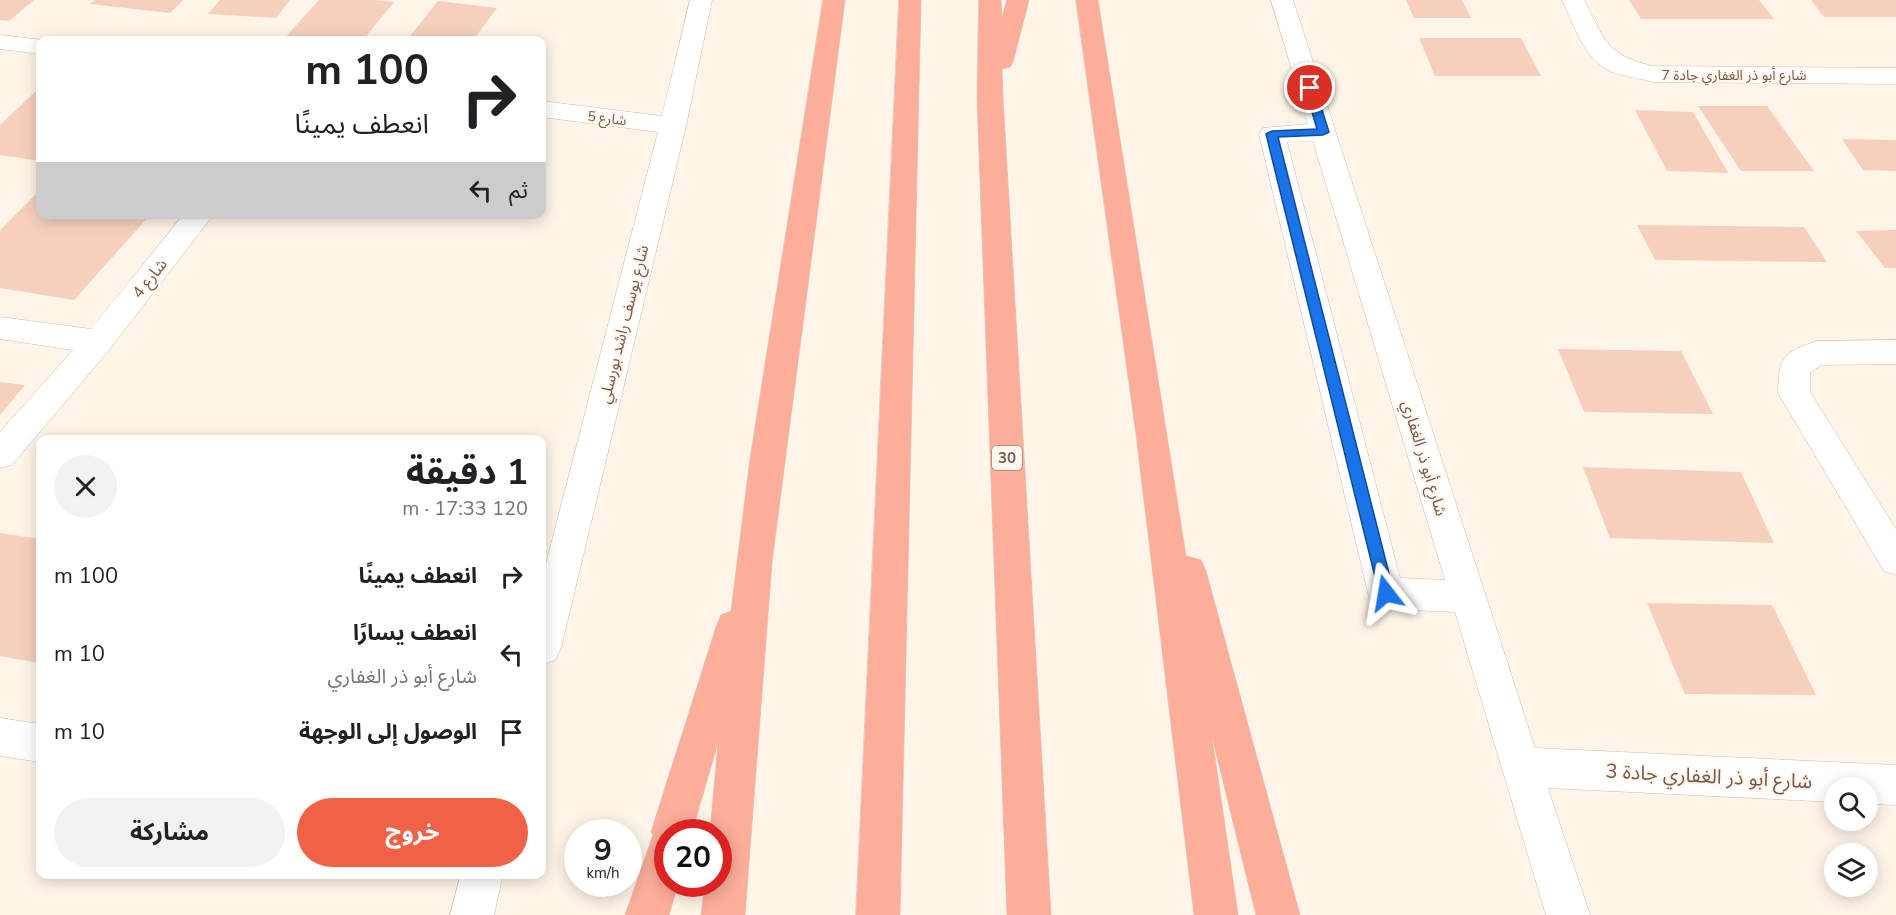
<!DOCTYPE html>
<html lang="ar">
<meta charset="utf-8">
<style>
:root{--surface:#fff;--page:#f2f2f2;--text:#202124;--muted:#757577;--accent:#f06145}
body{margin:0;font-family:"Nunito Sans","Noto Sans Arabic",sans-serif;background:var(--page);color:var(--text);direction:rtl;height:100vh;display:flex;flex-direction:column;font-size:22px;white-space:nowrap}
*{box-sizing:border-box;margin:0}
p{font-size:20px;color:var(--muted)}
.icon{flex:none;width:33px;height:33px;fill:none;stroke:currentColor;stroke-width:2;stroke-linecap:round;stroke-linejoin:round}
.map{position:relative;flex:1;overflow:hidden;direction:ltr}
.details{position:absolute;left:36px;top:435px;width:510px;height:444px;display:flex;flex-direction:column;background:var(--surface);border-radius:12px;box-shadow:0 3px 15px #0003;direction:rtl}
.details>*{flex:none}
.guide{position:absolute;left:36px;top:36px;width:510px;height:183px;border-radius:12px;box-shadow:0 3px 15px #0003;direction:rtl;background:#fff;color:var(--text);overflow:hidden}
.buttons{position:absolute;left:1824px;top:777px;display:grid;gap:12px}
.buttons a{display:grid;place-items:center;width:54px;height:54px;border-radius:50%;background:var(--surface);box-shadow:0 3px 15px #0003;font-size:30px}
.speed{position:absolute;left:564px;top:819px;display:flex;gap:12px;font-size:30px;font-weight:700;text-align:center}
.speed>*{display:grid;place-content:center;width:78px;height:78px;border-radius:50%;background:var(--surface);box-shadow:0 3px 15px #0003;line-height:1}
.speed small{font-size:15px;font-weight:400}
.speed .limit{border:9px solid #d22;background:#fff;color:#111}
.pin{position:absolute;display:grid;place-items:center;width:51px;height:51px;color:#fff;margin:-26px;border:3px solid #fff;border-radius:50%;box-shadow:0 2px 6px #0007}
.me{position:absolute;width:66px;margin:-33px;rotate:346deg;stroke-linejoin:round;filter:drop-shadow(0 0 4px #0008)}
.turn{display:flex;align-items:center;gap:21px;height:126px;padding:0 18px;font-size:27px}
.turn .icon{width:78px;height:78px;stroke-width:2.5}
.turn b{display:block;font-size:42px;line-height:51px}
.then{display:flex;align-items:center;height:57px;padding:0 18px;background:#0003;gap:12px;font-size:22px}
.round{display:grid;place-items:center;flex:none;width:63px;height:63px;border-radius:32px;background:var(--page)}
.head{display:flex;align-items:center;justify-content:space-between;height:102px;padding:0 18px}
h1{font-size:36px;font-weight:700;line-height:45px}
.button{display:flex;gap:12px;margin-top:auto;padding:12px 18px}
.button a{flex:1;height:69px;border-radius:36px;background:var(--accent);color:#fff;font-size:24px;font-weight:700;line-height:69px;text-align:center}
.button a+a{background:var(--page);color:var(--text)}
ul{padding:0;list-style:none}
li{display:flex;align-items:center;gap:18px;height:78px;padding:0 18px}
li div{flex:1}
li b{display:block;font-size:22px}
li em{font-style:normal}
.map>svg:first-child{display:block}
.building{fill:#f6d0bd}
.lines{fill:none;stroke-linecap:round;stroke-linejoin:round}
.minor-casing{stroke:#d2baac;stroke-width:1}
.highway-casing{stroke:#dad0cc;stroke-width:1}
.minor{fill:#fff;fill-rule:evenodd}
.highway{fill:#fcae9a;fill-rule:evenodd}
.route{fill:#1a73e8;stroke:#114b97;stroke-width:1.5}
.labels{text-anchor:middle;stroke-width:4.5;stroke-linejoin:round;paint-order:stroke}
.far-street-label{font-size:14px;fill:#7b5849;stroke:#fff8f0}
.shield{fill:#fff8f0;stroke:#a3887b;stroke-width:1.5}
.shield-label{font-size:15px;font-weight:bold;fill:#7b5849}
.street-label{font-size:16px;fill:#7b5849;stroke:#fff8f0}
.near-street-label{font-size:20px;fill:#7b5849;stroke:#fff8f0}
</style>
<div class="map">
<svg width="1896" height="915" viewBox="0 0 1896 915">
<rect width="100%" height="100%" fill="#fef4e8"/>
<g class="building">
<path d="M0,0h34l-25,21 -9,-1z"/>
<path d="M95,0h88l-13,13 -80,-9z"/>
<path d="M220,0h70l-14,18 -68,-4z"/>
<path d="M319,0h55l20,2 -31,38h-80z"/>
<path d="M1406,0h56l9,18h-57z"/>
<path d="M1629,0h130l15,19h-133z"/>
<path d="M1811,0h85v17h-72z"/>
<path d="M438,1l59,7 -24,32h-66z"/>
<path d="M1419,38h102l20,38h-106z"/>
<path d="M35,92l5,1v68l-40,-6v-30z"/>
<path d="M1698,106h69l47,65h-73z"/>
<path d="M1635,110l58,2 35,61 -61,-2z"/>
<path d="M1842,139l54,1v31l-33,-1z"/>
<path d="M40,190v24h111l-77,86 -74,-12v-58z"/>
<path d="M1637,225l167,2 23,35 -172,-2z"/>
<path d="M1896,230v38h-11l-29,-37z"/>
<path d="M1558,349l123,2 32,63 -129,-2z"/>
<path d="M0,382l25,3 -25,30z"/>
<path d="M1583,467l158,5 33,71 -164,-5z"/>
<path d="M0,533l40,6v119l-2,5 -38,-7z"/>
<path d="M1647,603l125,2 44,90 -131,-1z"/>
</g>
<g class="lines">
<defs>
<g id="minor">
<path d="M690,0h22l-26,126 -125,522 -6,12 -13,5v-86l116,-447 -116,-15v-16l120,15z"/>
<path d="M1271,0h22l242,748 361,17v40l-28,-1v-16h-34v14l-286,-14 42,127h-44l-91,-303 -69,-3 -13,-5 -5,-11 -109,-459 4,-6 45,-4zM1313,141l132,439 -45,-2 -113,-436z"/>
<path d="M1562,0h22c21,40 22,55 69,66l243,2v16l-243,-2c-13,-4 -29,-5 -41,-10 -28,-12 -38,-47 -50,-72z"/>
<path d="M0,35l43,5h-3v14l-40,-5z"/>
<path d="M184,214h30l-105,136 -97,115 -12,3v-36l73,-82 -73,-11v-22l91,12z"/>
<path d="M1896,340v24l-74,1 -12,7v20l86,137v46l-12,-4 -106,-178c1,-35 4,-41 39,-52z"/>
<path d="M0,718l40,6v38l-40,-6z"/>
<path d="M461,874h42l-9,41h-44z"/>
</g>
<g id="highway">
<path d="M823,0h22l-73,562 -27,353h-44l4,-31h13v-52h-8l8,-89 -26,89h-24v52h10l-9,31h-44l28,-80 -2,-3 65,-205 5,-12 10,-4 19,-152z"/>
<path d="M899,0h22l-21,915h-44z"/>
<path d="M979,0h22l1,17 5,-17h22l-16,62 -3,5 -8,2 1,29 48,817h-44l-30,-817z"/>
<path d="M1076,0h22l88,556 15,4 5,11 94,344h-44l-44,-178 26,178h-44l-58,-481z"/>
</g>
</defs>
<use href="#minor" class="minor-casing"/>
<use href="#highway" class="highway-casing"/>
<use href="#minor" class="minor"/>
<use href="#highway" class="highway"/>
</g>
<path class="route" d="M1310,85l5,3 14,44 -6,3 -45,2 116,456 -2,5 -6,2 -5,-2 -2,-5 -113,-459 6,-3 45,-2 -12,-41z"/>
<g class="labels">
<g class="far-street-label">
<text x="1734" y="80">شارع أبو ذر الغفاري جادة 7</text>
<text transform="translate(607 118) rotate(7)" y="5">شارع 5</text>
</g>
<rect class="shield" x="992" y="446" width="30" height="24" rx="4.5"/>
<g class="shield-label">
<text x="1007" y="463">30</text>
</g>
<g class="street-label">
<text transform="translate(149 278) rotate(-51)" y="6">شارع 4</text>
<text transform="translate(623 324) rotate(-76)" y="6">شارع يوسف راشد بورسلي</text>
<text transform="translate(1425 458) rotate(73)" y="6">شارع أبو ذر الغفاري</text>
</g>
<g class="near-street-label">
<text transform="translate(1709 776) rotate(3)" y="7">شارع أبو ذر الغفاري جادة 3</text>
</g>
</g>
</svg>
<div class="buttons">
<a><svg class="icon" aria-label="search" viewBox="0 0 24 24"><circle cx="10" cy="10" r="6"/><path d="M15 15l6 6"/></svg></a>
<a><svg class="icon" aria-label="layers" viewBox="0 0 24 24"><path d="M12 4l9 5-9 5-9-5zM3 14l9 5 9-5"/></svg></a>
</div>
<div class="speed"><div>9<small>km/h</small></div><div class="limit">20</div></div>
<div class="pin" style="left:1310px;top:88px;background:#d93025"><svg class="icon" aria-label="arrive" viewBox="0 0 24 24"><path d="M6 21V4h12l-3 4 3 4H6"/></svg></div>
<svg class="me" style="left:1386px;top:593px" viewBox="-20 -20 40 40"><path d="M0-17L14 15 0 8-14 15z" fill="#1a73e8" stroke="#fff" stroke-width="4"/></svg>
<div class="guide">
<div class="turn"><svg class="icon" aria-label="right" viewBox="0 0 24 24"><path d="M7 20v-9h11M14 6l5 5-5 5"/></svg><div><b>100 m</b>انعطف يمينًا</div></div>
<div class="then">ثم<svg class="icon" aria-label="left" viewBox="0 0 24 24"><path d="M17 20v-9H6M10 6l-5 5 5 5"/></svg></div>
</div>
<section class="details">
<div class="head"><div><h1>1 دقيقة</h1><p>120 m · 17:33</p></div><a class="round"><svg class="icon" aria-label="close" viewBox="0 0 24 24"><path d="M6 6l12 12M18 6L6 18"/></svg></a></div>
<ul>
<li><svg class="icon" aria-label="right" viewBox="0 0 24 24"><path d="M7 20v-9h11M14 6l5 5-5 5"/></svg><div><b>انعطف يمينًا</b></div><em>100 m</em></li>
<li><svg class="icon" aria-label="left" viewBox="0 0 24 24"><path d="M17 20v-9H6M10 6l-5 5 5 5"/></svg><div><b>انعطف يسارًا</b><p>شارع أبو ذر الغفاري</p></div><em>10 m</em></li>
<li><svg class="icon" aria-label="arrive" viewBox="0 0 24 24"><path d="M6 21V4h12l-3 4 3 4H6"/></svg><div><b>الوصول إلى الوجهة</b></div><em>10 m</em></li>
</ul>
<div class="button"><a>خروج</a><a>مشاركة</a></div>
</section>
</div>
